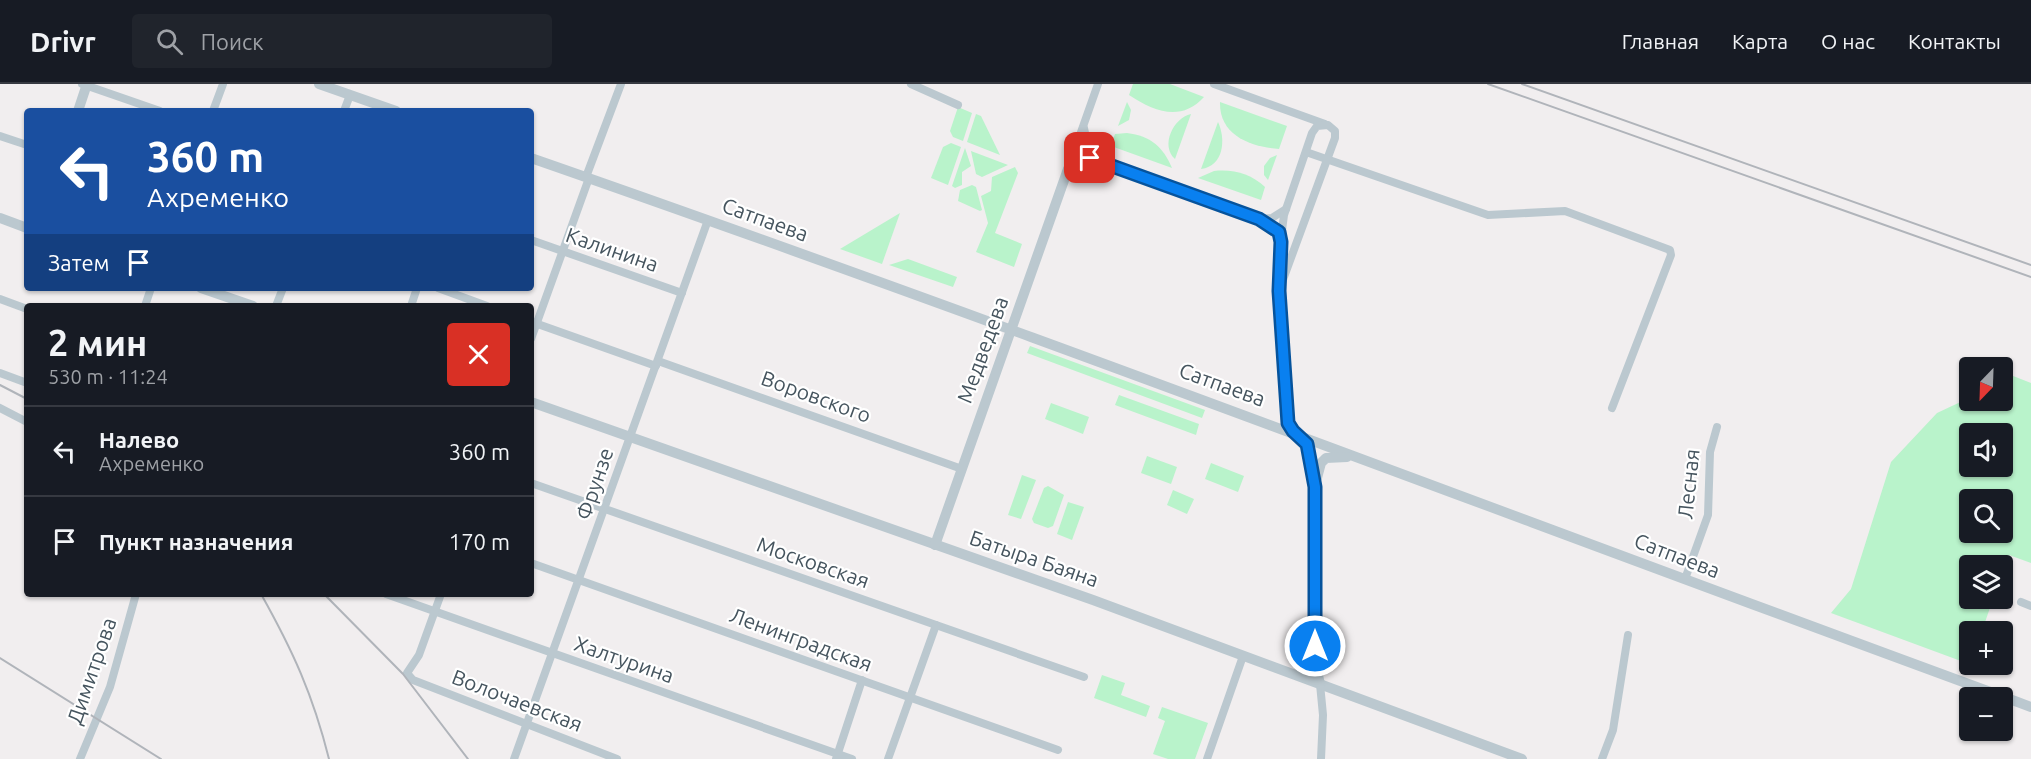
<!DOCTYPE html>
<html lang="ru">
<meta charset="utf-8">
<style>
:root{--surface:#171b24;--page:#20242c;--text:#f1f3f6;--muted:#9ea1a6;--line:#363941}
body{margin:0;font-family:Ubuntu,sans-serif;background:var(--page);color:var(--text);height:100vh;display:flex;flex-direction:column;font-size:22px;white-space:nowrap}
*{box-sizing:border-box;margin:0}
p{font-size:20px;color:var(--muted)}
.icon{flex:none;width:33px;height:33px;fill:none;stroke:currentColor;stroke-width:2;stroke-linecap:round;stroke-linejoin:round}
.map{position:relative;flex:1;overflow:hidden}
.sheet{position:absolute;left:24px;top:219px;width:510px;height:294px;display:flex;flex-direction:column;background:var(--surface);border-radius:6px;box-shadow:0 2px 4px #0004}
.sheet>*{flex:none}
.guide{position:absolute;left:24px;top:24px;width:510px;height:183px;border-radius:6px;box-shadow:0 2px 4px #0004;background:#1a4fa0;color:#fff;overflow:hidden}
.needle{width:39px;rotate:203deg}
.controls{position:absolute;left:1959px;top:273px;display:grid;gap:12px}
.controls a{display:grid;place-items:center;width:54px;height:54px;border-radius:6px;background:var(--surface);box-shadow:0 2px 4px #0004;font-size:30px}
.pin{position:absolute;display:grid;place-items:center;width:51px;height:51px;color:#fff;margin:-26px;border-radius:12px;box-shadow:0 3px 9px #0006}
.me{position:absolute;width:66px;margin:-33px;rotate:0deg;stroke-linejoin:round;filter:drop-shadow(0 0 4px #0008)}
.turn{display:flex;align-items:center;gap:21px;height:126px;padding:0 24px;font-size:27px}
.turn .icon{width:78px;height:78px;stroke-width:2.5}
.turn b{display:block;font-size:42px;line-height:51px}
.then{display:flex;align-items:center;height:57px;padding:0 24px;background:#0003;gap:12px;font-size:22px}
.round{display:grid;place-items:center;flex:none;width:63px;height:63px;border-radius:6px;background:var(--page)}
.headline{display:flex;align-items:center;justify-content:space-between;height:102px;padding:0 24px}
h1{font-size:36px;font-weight:600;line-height:45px}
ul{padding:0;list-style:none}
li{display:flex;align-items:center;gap:18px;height:90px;padding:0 24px;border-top:2px solid var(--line)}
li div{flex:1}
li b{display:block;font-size:22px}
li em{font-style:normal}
header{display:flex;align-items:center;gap:36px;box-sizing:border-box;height:84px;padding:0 30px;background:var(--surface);border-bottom:2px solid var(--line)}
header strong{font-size:28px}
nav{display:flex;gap:33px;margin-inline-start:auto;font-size:21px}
.search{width:420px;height:54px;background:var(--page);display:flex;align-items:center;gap:15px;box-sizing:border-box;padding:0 21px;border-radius:6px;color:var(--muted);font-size:22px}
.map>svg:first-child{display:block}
.green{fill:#b9f3cb;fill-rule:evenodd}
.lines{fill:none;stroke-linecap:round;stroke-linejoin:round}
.minor{stroke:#bbc8cf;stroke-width:8}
.tertiary{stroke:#bbc8cf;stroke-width:10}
.rail{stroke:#b0b4ba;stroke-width:2}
.route-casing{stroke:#06539c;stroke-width:15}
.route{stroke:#0980f0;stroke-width:10}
.labels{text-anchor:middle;stroke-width:4.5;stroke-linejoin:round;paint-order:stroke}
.street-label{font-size:21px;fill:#45545e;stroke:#fff}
</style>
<header>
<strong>Drivr</strong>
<div class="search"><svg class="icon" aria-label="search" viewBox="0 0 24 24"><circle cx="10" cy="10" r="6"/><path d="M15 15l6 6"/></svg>Поиск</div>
<nav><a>Главная</a><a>Карта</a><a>О нас</a><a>Контакты</a></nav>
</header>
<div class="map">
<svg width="2031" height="675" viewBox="0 0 2031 675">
<rect width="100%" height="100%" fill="#f1eeef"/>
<g class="green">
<path d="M1133,0h37l34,13c-23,25 -49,15 -75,-2z"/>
<path d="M1127,18l4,8 -2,10 -11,6z"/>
<path d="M1220,18l67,24 -8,23c-29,-2 -60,-14 -59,-47z"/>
<path d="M958,23l14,6 -9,28 -10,-4 -3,-6z"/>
<path d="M976,30l5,2 19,39 -33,-13z"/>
<path d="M1191,30l-16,45c-15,-13 -2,-41 16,-45z"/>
<path d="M1218,38c8,17 6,44 -17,47z"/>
<path d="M1127,49c24,3 36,14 45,35l-61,-22 4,-12z"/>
<path d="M951,59l10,4 -13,38 -17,-7 12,-31z"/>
<path d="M965,64l6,18 -9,6v13l-7,3 -3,-2z"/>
<path d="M971,67l37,14 -26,12 -6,-3z"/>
<path d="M1277,71l-9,25 -4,-5v-9l6,-8z"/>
<path d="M1015,83l3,6 -23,60 27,11 -8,23 -38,-15 12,-29 -7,-27 10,-5 1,-14z"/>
<path d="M1214,87c20,-2 37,3 51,16l-4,13 -63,-22z"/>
<path d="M972,101l4,2 6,23 -2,1 -22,-10 2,-11z"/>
<path d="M900,129l-18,51 -42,-15z"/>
<path d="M908,175l49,18 -4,10 -64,-22z"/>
<path d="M1030,262l175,64 -3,8 -175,-65z"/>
<path d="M2003,288l28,11v180l-22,-8 -6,17 -1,-6h-32v32l23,1 -11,32 -12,1 -1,32 -138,-51 20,-24 40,-127 46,-49 32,-15 1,2h32zM1970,350h32v32h-32zM1970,416h32v32h-32z"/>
<path d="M1119,311l80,29 -3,11 -81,-30z"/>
<path d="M1051,319l38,14 -6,17 -38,-15z"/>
<path d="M1147,372l30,11 -6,17 -30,-11z"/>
<path d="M1211,379l33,13 -6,16 -33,-13z"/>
<path d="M1022,391l14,5 -15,39 -13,-4z"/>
<path d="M1048,402l16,9 -11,31 -5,2 -14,-5 -2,-4 12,-31z"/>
<path d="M1173,406l21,9 -7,15 -20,-9z"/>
<path d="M1068,418l16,5 -12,33 -15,-6z"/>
<path d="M1102,591l23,8 -4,12 29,11 -4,11 -52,-19z"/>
<path d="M1162,623l46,16 -13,36h-27l-15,-5 12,-33 -7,-3z"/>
</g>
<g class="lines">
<g class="minor">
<path d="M82,0l78,27"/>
<path d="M911,0l47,21"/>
<path d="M1214,0l111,40"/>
<path d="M213,27l10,-27"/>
<path d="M344,27l6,-16"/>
<path d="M1084,44l4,18 14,14"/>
<path d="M0,52l27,9"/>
<path d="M1306,68l182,63 77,-4 105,39 1,5 -59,153"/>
<path d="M1068,85l30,-85"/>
<path d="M586,93l35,-93"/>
<path d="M1260,135l12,-1 14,-9"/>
<path d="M1281,154l3,-23 28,-82 5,-7 11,-1 7,6v7l-54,147"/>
<path d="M531,156l151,53"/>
<path d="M438,204l49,18"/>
<path d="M0,215l27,10"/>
<path d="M145,222l6,-18"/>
<path d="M276,222l7,-18"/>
<path d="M411,222l6,-18"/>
<path d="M532,238l124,44"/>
<path d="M531,255l58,-161"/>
<path d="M658,277l304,108"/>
<path d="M0,289l27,10"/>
<path d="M0,324l27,14"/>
<path d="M531,399l553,194"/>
<path d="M531,479l527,187"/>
<path d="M1685,495l23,-64 2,-63 7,-25"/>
<path d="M386,510l466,165"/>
<path d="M441,510l-22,61 -12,18 6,7 204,79"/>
<path d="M2021,518l10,4"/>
<path d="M1320,600l3,31 -2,44"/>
<path d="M80,675l30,-72 26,-93"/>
<path d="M514,675l194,-539"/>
<path d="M836,675l26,-79"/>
<path d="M888,675l48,-134"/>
<path d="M1207,675l36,-103"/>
<path d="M1602,675l11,-29 15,-95"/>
</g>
<g class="tertiary">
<path d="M319,0l77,27"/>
<path d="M78,27l9,-27"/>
<path d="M531,74c503,175 1000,366 1500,549"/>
<path d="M0,134l27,10"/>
<path d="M201,204l52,18"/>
<path d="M531,318l562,198 429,159"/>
<path d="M1317,394l4,-15 5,-5 21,-1"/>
<path d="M935,461l133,-376 16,-11 18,3 157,58 16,9 6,11 -2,51 9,133 5,8 14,13 8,43v175l5,22"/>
</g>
<g class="rail">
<path d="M1488,0l543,193"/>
<path d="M1522,0l509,181"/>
<path d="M0,301l27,14"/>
<path d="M261,510c32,57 52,101 68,165"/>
<path d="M324,510l79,80 65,85"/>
<path d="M0,574l161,101"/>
</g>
</g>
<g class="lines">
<defs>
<path id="route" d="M1090,74l169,61 20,13 2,10 -2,49 9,132 5,8 14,13 8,43v159"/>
</defs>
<use href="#route" class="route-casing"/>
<use href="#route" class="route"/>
</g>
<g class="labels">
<g class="street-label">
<text transform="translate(765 136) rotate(20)" y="7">Сатпаева</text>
<text transform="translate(612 166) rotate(19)" y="7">Калинина</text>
<text transform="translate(983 266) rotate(-70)" y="7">Медведева</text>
<text transform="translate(1222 301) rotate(20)" y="7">Сатпаева</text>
<text transform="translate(816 313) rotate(20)" y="7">Воровского</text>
<text transform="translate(595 400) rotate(-71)" y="7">Фрунзе</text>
<text transform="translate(1689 400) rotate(-84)" y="7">Лесная</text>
<text transform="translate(1677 472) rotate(21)" y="7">Сатпаева</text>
<text transform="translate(1034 475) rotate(19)" y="7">Батыра Баяна</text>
<text transform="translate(813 479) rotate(19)" y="7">Московская</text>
<text transform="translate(801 556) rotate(20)" y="7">Ленинградская</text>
<text transform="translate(624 576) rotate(19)" y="7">Халтурина</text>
<text transform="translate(92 587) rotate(-71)" y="7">Димитрова</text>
<text transform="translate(517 617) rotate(21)" y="7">Волочаевская</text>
</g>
</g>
</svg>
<div class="controls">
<a><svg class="needle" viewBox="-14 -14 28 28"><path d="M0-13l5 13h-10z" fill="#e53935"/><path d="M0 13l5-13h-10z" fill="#9ea1a6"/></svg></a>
<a><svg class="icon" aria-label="sound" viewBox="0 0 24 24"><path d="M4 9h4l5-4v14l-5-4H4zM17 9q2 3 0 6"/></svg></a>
<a><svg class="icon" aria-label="search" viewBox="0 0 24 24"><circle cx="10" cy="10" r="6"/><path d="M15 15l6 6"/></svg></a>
<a><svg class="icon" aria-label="layers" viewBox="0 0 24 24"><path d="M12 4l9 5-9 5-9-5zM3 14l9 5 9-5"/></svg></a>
<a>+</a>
<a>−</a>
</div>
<div class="pin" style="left:1090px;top:74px;background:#d93025"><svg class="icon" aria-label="arrive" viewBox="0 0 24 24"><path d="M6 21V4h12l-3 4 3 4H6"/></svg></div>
<svg class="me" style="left:1315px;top:562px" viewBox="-20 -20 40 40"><circle r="17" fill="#0980f0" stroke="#fff" stroke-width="3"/><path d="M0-11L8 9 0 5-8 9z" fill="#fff"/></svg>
<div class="guide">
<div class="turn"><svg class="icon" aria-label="left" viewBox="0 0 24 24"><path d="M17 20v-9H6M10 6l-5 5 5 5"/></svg><div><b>360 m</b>Ахременко</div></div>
<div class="then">Затем<svg class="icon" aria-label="arrive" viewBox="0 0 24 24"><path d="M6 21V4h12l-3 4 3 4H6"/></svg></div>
</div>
<section class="sheet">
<div class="headline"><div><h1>2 мин</h1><p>530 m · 11:24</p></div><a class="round" style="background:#d93025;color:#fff"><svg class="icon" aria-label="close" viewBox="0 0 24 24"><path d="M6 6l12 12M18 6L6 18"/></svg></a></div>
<ul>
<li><svg class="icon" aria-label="left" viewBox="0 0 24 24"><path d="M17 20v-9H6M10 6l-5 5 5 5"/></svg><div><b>Налево</b><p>Ахременко</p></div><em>360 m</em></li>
<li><svg class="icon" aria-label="arrive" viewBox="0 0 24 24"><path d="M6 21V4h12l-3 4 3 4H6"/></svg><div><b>Пункт назначения</b></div><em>170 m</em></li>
</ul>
</section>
</div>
